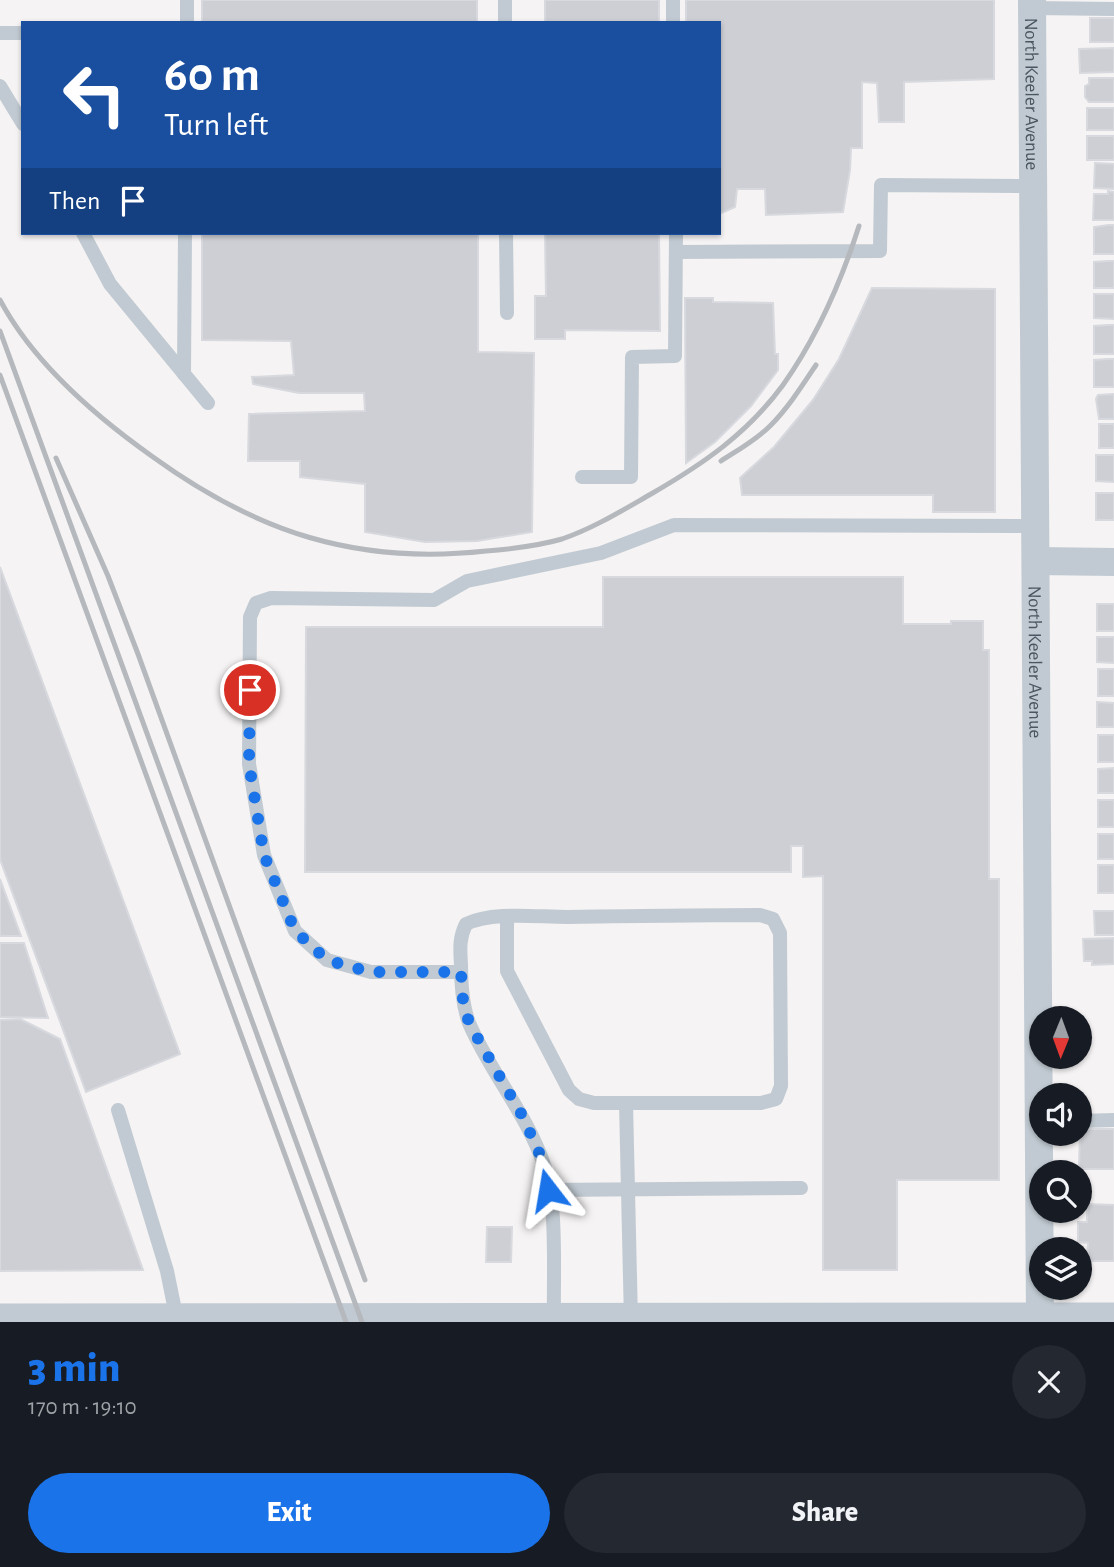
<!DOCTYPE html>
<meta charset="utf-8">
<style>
:root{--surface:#171b24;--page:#242831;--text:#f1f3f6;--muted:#9ea1a6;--accent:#1a73e8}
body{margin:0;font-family:"Alegreya Sans",sans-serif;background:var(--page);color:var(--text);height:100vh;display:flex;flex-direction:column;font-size:26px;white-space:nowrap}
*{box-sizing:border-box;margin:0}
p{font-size:23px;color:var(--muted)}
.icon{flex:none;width:38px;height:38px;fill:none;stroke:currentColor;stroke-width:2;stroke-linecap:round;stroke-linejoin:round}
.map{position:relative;height:1322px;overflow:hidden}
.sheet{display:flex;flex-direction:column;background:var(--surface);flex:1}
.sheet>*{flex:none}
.top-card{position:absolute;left:21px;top:21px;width:700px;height:214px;border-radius:0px;box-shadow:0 2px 5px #0004;background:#1a4fa0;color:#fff;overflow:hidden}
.needle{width:46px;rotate:181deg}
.tools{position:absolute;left:1029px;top:1006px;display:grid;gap:14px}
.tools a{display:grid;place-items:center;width:63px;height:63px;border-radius:50%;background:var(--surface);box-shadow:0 2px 5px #0004;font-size:35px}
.pin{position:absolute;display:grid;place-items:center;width:60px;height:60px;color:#fff;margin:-30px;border:4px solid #fff;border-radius:50%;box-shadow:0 2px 7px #0007}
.me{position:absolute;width:77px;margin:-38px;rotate:346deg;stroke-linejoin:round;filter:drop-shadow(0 0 5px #0008)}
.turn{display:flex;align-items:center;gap:24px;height:147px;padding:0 28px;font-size:32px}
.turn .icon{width:91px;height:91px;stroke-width:2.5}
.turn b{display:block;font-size:49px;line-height:60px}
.then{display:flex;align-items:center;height:66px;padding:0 28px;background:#0003;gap:14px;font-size:26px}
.round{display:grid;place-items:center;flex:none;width:74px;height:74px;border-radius:37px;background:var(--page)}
.overview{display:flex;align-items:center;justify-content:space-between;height:119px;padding:0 28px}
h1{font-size:42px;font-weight:800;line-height:52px;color:var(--accent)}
.action{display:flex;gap:14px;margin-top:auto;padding:14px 28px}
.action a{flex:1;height:80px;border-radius:42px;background:var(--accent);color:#fff;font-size:28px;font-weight:800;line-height:80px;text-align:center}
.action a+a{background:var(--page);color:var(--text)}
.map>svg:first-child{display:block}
.building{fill:#cdcfd5;stroke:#d7d9de;stroke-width:2}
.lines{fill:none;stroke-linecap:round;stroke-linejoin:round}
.service{stroke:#c1cad2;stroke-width:14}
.minor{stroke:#c1cad2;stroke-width:28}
.tertiary{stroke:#c1cad2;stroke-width:37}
.rail{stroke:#b5b8bd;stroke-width:5}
.route{stroke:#1a73e8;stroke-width:12;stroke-dasharray:0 21.6}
.labels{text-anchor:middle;stroke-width:6;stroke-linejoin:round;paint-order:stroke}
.street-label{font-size:19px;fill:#4a5661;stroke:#fff}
</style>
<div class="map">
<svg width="1114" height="1322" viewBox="0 0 1114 1322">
<rect width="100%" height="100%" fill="#f5f3f3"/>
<g class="building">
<rect x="202" y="0" width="275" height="23"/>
<rect x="545" y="0" width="114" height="23"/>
<path d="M686,0h308v79l-90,3v40h-25l-2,-39 -15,-1v66h-11l-1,22 -7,42 -77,3 -1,-26h-28l-2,18 -16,7v-191h-33z"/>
<rect x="1090" y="18" width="24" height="24"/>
<path d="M1114,48v24l-34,1 -1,-24z"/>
<path d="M1089,78h25v24h-25l-4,-5v-11l4,-2z"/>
<rect x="1087" y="108" width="27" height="22"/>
<rect x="1087" y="136" width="27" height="24"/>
<path d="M1095,163l19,1v25l-20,-1z"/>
<path d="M1108,191l6,1v28h-21l1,-26h14z"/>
<path d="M1108,225h6v29h-20v-27z"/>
<path d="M202,233h276v119l56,1 -2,179 -55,9 -52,1 -60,-10v-48l-65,-7v-16h-52l1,-47 116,-3 -1,-18h-65l-46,-9 -1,-7 42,-2 -3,-34 -89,-1z"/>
<path d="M545,233h114l1,98 -95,-1v9h-30v-43h11z"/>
<path d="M1108,261h6v27h-20v-26z"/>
<path d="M872,288l123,1v223h-62v-17h-191l-2,-17 34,-31 39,-47 26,-41z"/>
<path d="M1094,294h20v25l-20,-1z"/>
<path d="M685,298h28v4l60,1 2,51h3v16l-27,36 -36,36 -29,21z"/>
<path d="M1108,325h6v29h-20v-28z"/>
<path d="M1108,359h6v28h-20v-27z"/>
<path d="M1114,394v25h-15l-3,-20 2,-4z"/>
<rect x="1099" y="424" width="15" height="24"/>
<path d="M1096,455h18v27l-18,-1z"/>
<rect x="1096" y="493" width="18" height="27"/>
<path d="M0,567l180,487 -94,38 -86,-233z"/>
<path d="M603,577h300v47h48v-3h32v29h6v229h10v301h-102v90h-74v-394l-20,1v-31h-12v26h-486l1,-245h297z"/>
<rect x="1097" y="604" width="17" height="27"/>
<path d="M1097,637h17v26l-17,-1z"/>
<rect x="1098" y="669" width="16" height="27"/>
<path d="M1097,702l17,1v24h-17z"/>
<rect x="1098" y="735" width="16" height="27"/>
<path d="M1114,768v25h-16v-24z"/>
<rect x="1098" y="800" width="16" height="27"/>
<rect x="1098" y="834" width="16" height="25"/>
<rect x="1098" y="865" width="16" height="28"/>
<path d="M0,879l21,57h-21z"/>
<path d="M1094,911h20v24h-19z"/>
<path d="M1114,938v26l-22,1v-4h-8l-1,-22z"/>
<path d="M0,943h24l24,75 -48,-1z"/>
<path d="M20,1019l40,20 83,231 -143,1v-251z"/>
<path d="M1080,1129h34v40h-35z"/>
<path d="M1087,1204l27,1v56h-27l1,-18 -10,-1v-20h9z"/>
<path d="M487,1227h25l-1,35h-25z"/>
</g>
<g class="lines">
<g class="service">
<path d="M187,0v23"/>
<path d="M505,0v23"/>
<path d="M673,0v23"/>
<path d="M1032,8l82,1"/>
<path d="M0,33h23"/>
<path d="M0,86l23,38"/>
<path d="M83,233l27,51 98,119"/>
<path d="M506,233l1,80"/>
<path d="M676,252l204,-1 1,-66 153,1"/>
<path d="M184,374l1,-141"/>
<path d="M582,477h49l1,-120 43,-1 1,-123"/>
<path d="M507,917v54l62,119 10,9 15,4h167l15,-4 5,-13 -1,-153 -7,-14 -13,-4c-64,0 -129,1 -193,2 -31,0 -74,-6 -101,7 -7,14 -6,25 -5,41 0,20 1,39 8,58 21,49 58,91 75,142 14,42 9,110 10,155"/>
<path d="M461,972h-90l-44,-12 -32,-29 -31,-76 -15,-91 1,-147 6,-14 15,-5 163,2 33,-19 134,-28 73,-28 362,1"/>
<path d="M626,1103l5,218"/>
<path d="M118,1110l49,161 10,49"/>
<path d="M1080,1121l34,-1"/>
<path d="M548,1190l253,-2"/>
</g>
<g class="minor">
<path id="s1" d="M1032,0l8,1322"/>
<path d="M1036,561l78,1"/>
</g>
<path class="tertiary" d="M0,1322l1114,-1"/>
<g class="rail">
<path d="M0,300c34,64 95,116 153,157 105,76 204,108 333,94 25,-2 52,-5 76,-12 32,-11 61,-29 89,-45 52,-30 96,-60 132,-109 34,-48 58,-103 76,-159"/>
<path d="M0,331l362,991"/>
<path d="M0,375l346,947"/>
<path d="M56,458l52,118 30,78 227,626"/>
<path d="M721,461c17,-11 35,-21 49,-35 18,-18 32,-40 46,-61"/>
</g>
</g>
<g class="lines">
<path class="route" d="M250,690l-1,74 15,91 31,76 32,29 43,12h91l2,28 6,23 54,94 22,49 3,24"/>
</g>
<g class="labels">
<g class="street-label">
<text dy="7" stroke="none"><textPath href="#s1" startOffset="94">North Keeler Avenue</textPath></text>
<text dy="7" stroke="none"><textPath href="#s1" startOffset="662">North Keeler Avenue</textPath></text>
</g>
</g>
</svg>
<div class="tools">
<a><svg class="needle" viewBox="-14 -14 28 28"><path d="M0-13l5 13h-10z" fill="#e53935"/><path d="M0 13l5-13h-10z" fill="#9ea1a6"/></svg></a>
<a><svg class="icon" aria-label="sound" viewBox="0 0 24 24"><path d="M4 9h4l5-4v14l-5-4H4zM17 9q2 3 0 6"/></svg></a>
<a><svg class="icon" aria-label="search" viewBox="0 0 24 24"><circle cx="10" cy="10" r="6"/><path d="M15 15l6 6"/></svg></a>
<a><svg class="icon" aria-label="layers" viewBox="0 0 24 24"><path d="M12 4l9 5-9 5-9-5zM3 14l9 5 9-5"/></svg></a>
</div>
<div class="pin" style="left:250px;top:690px;background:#d93025"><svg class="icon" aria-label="arrive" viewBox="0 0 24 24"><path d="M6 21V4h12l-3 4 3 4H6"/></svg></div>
<svg class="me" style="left:548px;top:1190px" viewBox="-20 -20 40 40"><path d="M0-17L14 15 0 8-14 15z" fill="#1a73e8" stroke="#fff" stroke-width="4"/></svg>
<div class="top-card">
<div class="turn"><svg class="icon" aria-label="left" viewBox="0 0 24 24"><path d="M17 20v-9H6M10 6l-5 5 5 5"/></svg><div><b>60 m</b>Turn left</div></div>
<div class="then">Then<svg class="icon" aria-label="arrive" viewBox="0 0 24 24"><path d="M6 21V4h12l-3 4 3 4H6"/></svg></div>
</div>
</div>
<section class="sheet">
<div class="overview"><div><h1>3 min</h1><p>170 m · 19:10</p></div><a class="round"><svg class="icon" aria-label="close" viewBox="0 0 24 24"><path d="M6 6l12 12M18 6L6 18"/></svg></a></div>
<div class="action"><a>Exit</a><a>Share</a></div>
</section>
